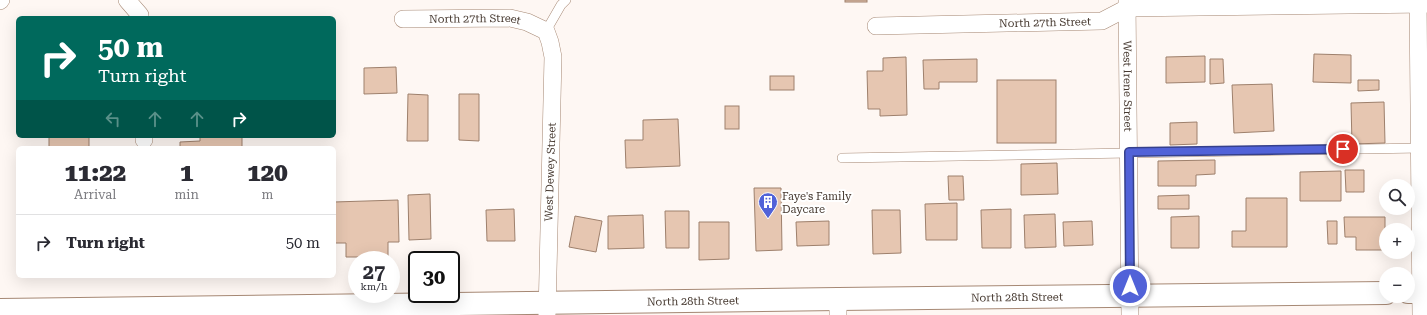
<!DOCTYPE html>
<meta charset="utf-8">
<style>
:root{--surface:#fff;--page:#f2f2f3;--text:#2b2b33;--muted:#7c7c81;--line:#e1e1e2}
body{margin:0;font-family:"Roboto Serif",serif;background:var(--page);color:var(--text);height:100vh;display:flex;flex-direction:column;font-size:15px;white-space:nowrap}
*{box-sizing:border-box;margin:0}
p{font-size:13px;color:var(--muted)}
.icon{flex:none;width:22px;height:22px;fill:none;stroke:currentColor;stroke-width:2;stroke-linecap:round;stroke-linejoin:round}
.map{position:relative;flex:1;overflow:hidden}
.sheet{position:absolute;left:16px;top:146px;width:320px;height:132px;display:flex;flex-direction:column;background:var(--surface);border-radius:6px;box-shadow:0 4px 16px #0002}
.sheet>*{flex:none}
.hud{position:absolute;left:16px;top:16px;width:320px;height:122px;border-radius:6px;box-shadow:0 4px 16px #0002;background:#00695c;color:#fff;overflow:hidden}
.fabs{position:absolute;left:1379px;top:179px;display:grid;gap:8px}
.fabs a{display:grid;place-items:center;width:36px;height:36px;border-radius:50%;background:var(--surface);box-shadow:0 4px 16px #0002;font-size:20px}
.speed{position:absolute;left:348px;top:251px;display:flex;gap:8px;font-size:20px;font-weight:700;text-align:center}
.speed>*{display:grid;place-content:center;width:52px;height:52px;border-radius:50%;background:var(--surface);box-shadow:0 4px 16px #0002;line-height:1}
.speed small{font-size:10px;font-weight:400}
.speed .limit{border:2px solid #111;border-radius:6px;background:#fff;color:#111}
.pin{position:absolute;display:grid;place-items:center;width:34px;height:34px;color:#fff;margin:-17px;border:2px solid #fff;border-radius:50%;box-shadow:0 1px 4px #0007}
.me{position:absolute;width:44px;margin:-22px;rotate:0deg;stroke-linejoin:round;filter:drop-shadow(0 0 3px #0008)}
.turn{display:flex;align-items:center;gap:14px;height:84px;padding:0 16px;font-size:18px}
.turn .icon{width:52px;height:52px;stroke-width:2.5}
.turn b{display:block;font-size:28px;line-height:34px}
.lanes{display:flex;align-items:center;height:38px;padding:0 16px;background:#0003;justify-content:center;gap:20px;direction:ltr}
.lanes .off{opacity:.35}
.eta{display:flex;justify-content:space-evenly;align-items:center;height:68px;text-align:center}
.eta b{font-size:24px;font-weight:800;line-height:28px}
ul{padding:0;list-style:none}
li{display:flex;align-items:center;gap:12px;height:56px;padding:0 16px;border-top:1px solid var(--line)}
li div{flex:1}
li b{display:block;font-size:15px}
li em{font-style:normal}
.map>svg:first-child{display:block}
.building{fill:#e6c6b1;stroke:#9e806c}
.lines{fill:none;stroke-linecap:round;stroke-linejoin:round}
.service-casing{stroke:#a68874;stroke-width:10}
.minor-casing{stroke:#a68874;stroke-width:18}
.tertiary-casing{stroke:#a68874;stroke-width:24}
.service{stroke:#fff;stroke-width:9}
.minor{stroke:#fff;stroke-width:17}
.tertiary{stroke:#fff;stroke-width:22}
.route-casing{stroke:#35408c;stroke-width:10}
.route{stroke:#5162d8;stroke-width:7}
.labels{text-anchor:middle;stroke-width:4;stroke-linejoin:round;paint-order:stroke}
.street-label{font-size:11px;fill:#463930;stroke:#fff}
.poi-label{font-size:11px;fill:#463930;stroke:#fff;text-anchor:start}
</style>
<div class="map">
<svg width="1427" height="315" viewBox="0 0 1427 315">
<rect width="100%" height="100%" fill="#fef7f3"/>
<g class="building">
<rect x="845" y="0" width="22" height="2"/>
<path d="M1314,54l37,1v28l-38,-1z"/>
<path d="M1205,56v26l-39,1v-26z"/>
<path d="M906,57l1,58 -27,1v-7h-12l-1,-38h16v-13z"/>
<path d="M977,59v23h-38v7h-15l-1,-29z"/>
<path d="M1210,59h13l1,24 -14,1z"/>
<path d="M396,67l1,26 -33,1v-26z"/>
<rect x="770" y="76" width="24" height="14"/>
<rect x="997" y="80" width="59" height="63"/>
<path d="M1358,80h21v10l-21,1z"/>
<path d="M1272,84l2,47 -40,2 -2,-48z"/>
<path d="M408,94l20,1v46h-21z"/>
<path d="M459,94h20v47l-20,-1z"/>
<path d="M1384,102l1,41 -33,1 -1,-41z"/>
<rect x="725" y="106" width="14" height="23"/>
<path d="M678,119l2,47 -54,2 -1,-28h18v-20z"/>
<path d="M1197,122v22l-27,1v-22z"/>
<rect x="49" y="136" width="40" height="12"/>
<path d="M200,136h42v12h-62v-6l20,-1z"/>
<path d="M1215,160v14l-19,1v11h-38v-25z"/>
<path d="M1057,163l1,31 -37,1v-31z"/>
<path d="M1345,170h19v22h-18z"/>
<path d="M1341,171v30h-41v-29z"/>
<path d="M948,176h15l1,24h-15z"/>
<path d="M754,188h27l1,62 -26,1z"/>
<path d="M430,194l1,45 -22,1 -1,-45z"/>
<path d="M1189,195v14h-31v-13z"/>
<path d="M1246,198h41v49h-55v-16h14z"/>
<path d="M398,200l1,42h-11v15h-42v-14h-11l-1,-41z"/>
<path d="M957,203v37h-31l-1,-36z"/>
<path d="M514,209l1,32h-28l-1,-31z"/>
<path d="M1011,209v39h-29l-1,-38z"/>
<path d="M872,210h28l1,43 -28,1z"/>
<path d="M665,211h24v37h-23z"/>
<path d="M1055,214l1,33 -31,1 -1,-33z"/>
<path d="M643,215l1,33 -36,1v-33z"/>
<path d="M575,216l27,5 -6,31 -27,-5z"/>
<path d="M1199,216v32h-28v-31z"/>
<path d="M1344,217h41v33h-29v-13h-11z"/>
<path d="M829,221v24l-32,1 -1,-24z"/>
<path d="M1092,221l1,24 -29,1 -1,-24z"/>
<path d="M1327,221h10v23h-9z"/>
<path d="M699,222h30v37l-30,1z"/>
</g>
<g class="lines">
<defs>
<g id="service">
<path d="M546,31l15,-26 5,-5"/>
<path d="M842,158l580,-10"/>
</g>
<g id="minor">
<path d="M127,0l13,15v3"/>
<path id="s1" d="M1127,0l3,315"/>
<path d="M1418,0l3,315"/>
<path d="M0,1l1,-1"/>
<path id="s2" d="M403,19l107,-1 17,4 19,9 4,11 3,15 -6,258"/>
<path id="s3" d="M876,26l226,-5 25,-13 300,-4"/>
<path d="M144,136v4"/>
<path d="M838,299v16"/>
</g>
<g id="tertiary">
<path d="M1408,292h19"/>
<path id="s4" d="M0,310l838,-11 548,-6"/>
</g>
</defs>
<use href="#service" class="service-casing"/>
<use href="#minor" class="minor-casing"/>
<use href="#tertiary" class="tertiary-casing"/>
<use href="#service" class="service"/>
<use href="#minor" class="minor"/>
<use href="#tertiary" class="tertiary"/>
</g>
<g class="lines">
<defs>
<path id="route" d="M1130,286l-1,-134 214,-3"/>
</defs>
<use href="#route" class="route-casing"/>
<use href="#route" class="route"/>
</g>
<defs>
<symbol id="building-pin" viewBox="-11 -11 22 30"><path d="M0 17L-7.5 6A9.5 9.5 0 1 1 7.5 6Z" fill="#5162d8" stroke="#fff"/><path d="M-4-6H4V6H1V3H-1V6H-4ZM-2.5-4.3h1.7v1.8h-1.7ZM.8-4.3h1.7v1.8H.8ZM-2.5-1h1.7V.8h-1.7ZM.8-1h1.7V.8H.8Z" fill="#fff"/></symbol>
</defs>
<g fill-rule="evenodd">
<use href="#building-pin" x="757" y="191" width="22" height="30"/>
</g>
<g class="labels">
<g class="street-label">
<text dy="4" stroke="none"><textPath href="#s2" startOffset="72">North 27th Street</textPath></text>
<text dy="4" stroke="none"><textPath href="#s3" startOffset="169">North 27th Street</textPath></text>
<text dy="4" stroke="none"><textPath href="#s1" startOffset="86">West Irene Street</textPath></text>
<text transform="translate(550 172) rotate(-88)" y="4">West Dewey Street</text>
<text dy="4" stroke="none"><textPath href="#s4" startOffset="1017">North 28th Street</textPath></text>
<text dy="4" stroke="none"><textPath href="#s4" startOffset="693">North 28th Street</textPath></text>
</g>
<g class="poi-label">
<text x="782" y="200">Faye's Family<tspan x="782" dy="13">Daycare</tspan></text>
</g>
</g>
</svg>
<div class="fabs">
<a><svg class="icon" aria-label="search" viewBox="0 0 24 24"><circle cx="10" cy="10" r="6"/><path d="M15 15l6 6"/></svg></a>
<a>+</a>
<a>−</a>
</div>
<div class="speed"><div>27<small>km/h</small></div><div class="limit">30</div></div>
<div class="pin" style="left:1343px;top:149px;background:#d93025"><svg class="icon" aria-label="arrive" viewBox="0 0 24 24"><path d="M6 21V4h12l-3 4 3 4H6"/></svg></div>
<svg class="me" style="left:1130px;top:286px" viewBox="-20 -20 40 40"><circle r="17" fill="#5162d8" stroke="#fff" stroke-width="3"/><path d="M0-11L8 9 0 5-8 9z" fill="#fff"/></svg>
<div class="hud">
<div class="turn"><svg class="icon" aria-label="right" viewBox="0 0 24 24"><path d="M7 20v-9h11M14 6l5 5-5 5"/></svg><div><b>50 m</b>Turn right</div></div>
<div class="lanes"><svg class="icon off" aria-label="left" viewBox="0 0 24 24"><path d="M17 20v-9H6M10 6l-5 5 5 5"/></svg><svg class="icon off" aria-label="ahead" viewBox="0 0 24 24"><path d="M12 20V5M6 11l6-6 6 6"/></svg><svg class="icon off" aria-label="ahead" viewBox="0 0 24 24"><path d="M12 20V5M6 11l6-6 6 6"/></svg><svg class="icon" aria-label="right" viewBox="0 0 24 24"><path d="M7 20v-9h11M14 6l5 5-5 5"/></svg></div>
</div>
<section class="sheet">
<div class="eta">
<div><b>11:22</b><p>Arrival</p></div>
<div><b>1</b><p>min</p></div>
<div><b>120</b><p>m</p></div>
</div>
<ul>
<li><svg class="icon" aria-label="right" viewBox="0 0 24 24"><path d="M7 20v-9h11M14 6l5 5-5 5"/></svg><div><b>Turn right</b></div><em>50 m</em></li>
</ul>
</section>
</div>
